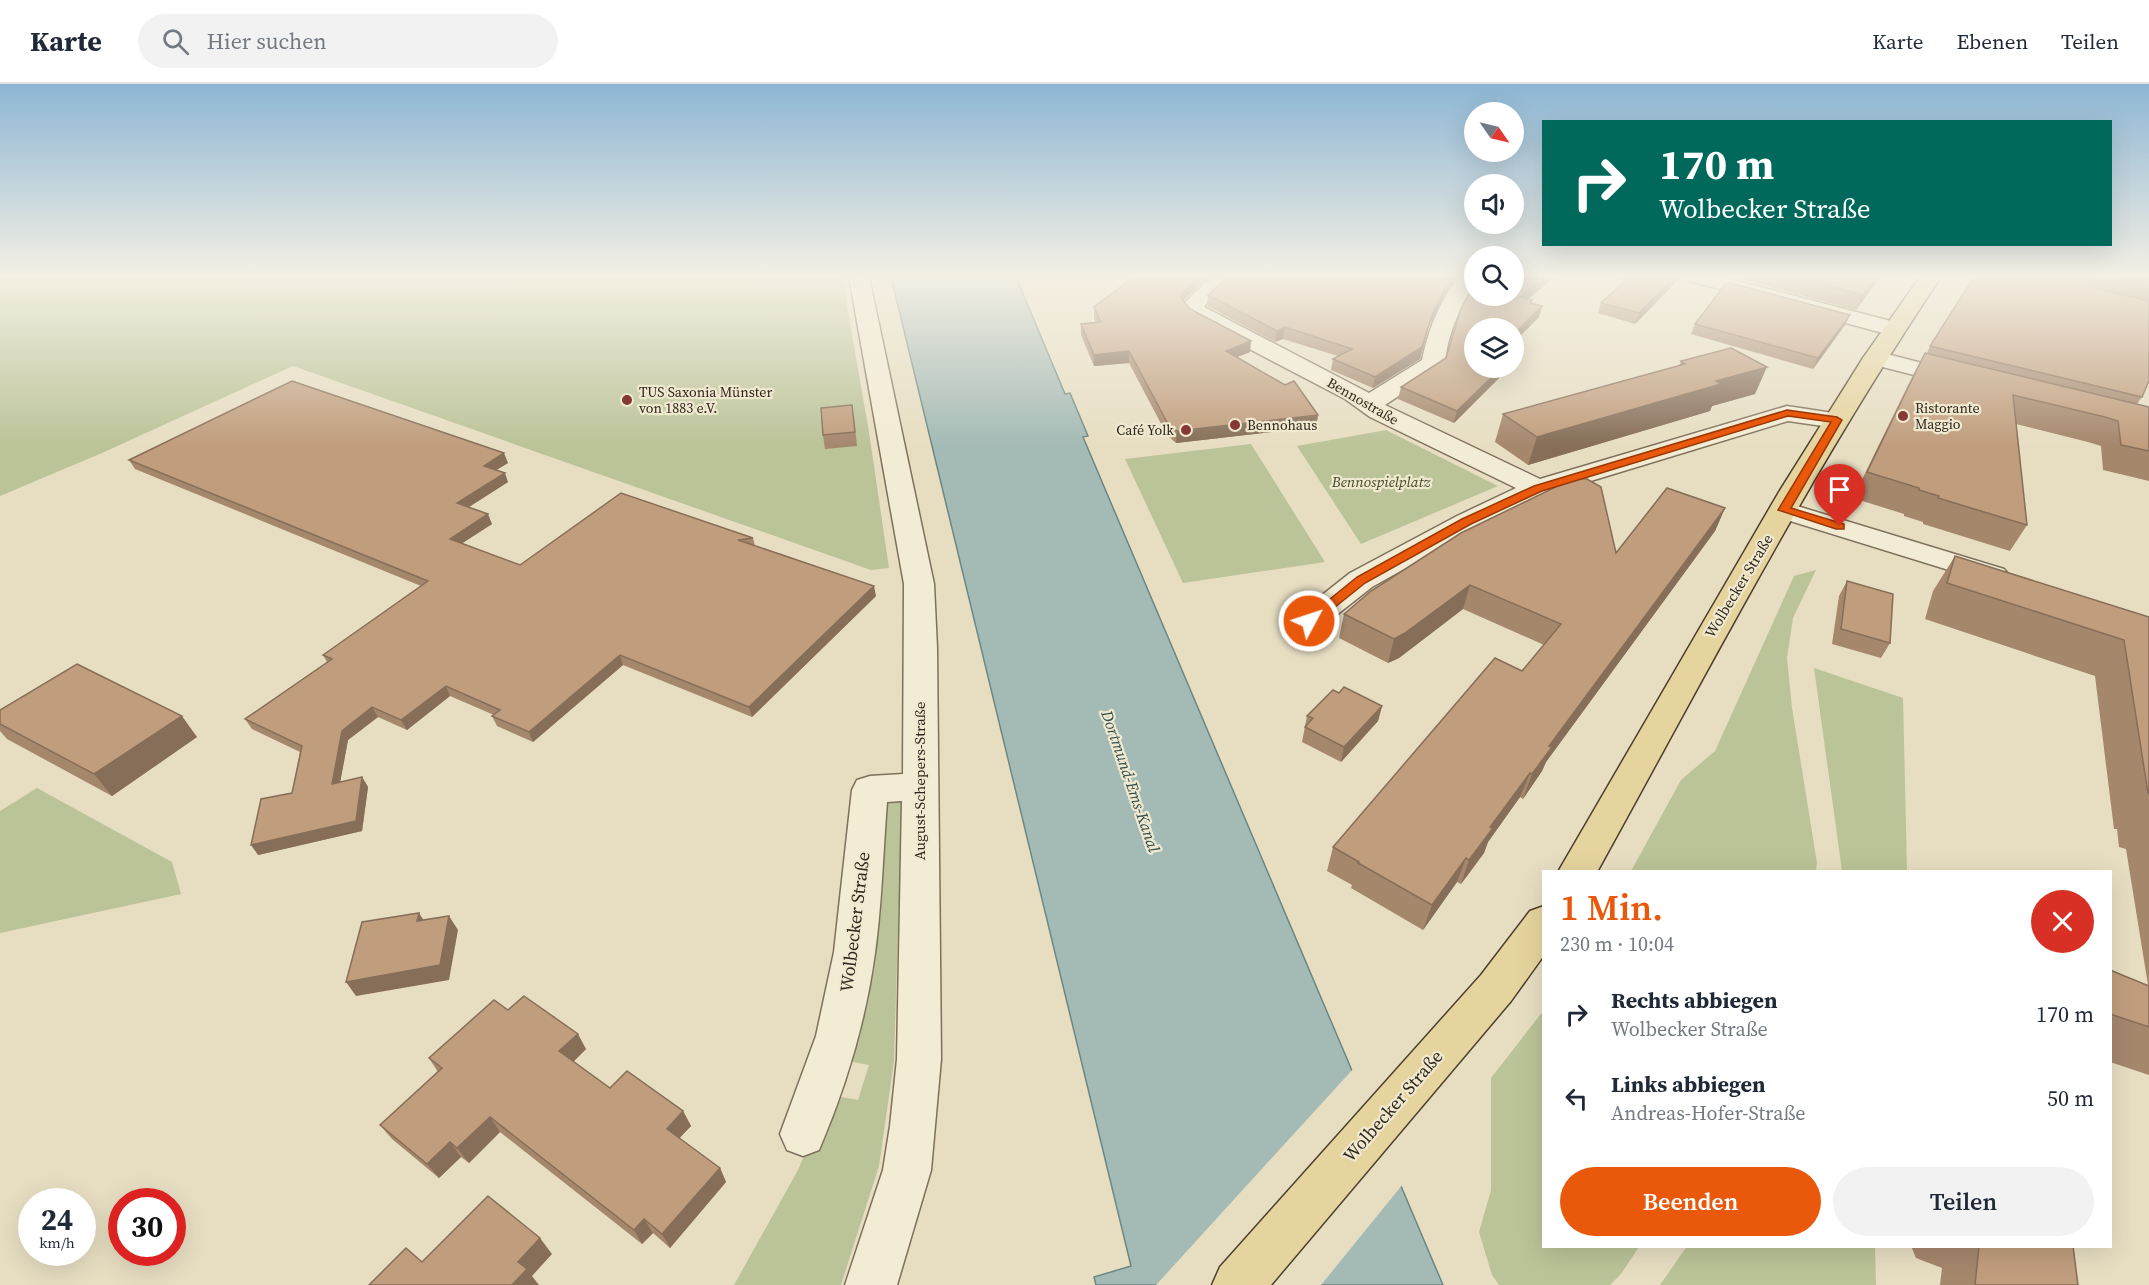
<!DOCTYPE html>
<html lang="de">
<meta charset="utf-8">
<style>
:root{--surface:#fff;--page:#f2f2f3;--text:#1f2937;--muted:#747a83;--line:#e0e1e3;--accent:#ea580c}
body{margin:0;font-family:"Source Serif 4",serif;background:var(--page);color:var(--text);height:100vh;display:flex;flex-direction:column;font-size:22px;white-space:nowrap}
*{box-sizing:border-box;margin:0}
p{font-size:20px;color:var(--muted)}
.icon{flex:none;width:33px;height:33px;fill:none;stroke:currentColor;stroke-width:2;stroke-linecap:round;stroke-linejoin:round}
.map{position:relative;flex:1;overflow:hidden}
.sheet{position:absolute;left:1542px;top:786px;width:570px;height:378px;display:flex;flex-direction:column;background:var(--surface);border-radius:0px;box-shadow:0 6px 24px #0002}
.sheet>*{flex:none}
.banner{position:absolute;left:1542px;top:36px;width:570px;height:126px;border-radius:0px;box-shadow:0 6px 24px #0002;background:#00695c;color:#fff;overflow:hidden}
.needle{width:39px;rotate:124deg}
.controls{position:absolute;left:1464px;top:18px;display:grid;gap:12px}
.controls a{display:grid;place-items:center;width:60px;height:60px;border-radius:50%;background:var(--surface);box-shadow:0 6px 24px #0002;font-size:30px}
.speed{position:absolute;left:18px;top:1104px;display:flex;gap:12px;font-size:30px;font-weight:700;text-align:center}
.speed>*{display:grid;place-content:center;width:78px;height:78px;border-radius:50%;background:var(--surface);box-shadow:0 6px 24px #0002;line-height:1}
.speed small{font-size:15px;font-weight:400}
.speed .limit{border:9px solid #d22;background:#fff;color:#111}
.pin{position:absolute;display:grid;place-items:center;width:51px;height:51px;color:#fff;margin:-62px -26px;border-radius:50% 50% 50% 0;rotate:-45deg;box-shadow:0 0 6px #0007}
.pin .icon{rotate:45deg}
.me{position:absolute;width:66px;margin:-33px;rotate:50deg;stroke-linejoin:round;filter:drop-shadow(0 0 4px #0008)}
.turn{display:flex;align-items:center;gap:21px;height:126px;padding:0 18px;font-size:27px}
.turn .icon{width:78px;height:78px;stroke-width:2.5}
.turn b{display:block;font-size:42px;line-height:51px}
.round{display:grid;place-items:center;flex:none;width:63px;height:63px;border-radius:32px;background:var(--page)}
.headline{display:flex;align-items:center;justify-content:space-between;height:102px;padding:0 18px}
h1{font-size:36px;font-weight:600;line-height:45px;color:var(--accent)}
.button{display:flex;gap:12px;margin-top:auto;padding:12px 18px}
.button a{flex:1;height:69px;border-radius:36px;background:var(--accent);color:#fff;font-size:24px;font-weight:600;line-height:69px;text-align:center}
.button a+a{background:var(--page);color:var(--text)}
ul{padding:0;list-style:none}
li{display:flex;align-items:center;gap:18px;height:84px;padding:0 18px}
li div{flex:1}
li b{display:block;font-size:22px}
li em{font-style:normal}
header{display:flex;align-items:center;gap:36px;box-sizing:border-box;height:84px;padding:0 30px;background:var(--surface);border-bottom:2px solid var(--line)}
header strong{font-size:28px}
nav{display:flex;gap:33px;margin-inline-start:auto;font-size:21px}
.search{width:420px;height:54px;background:var(--page);display:flex;align-items:center;gap:15px;box-sizing:border-box;padding:0 21px;border-radius:33px;color:var(--muted);font-size:22px}
.map>svg:first-child{display:block}
.green{fill:#bbc398}
.water{fill:#a4bab5;stroke:#6c8782;stroke-width:1.5}
.pier{fill:#e7dec2}
.lines{fill:none;stroke-linecap:round;stroke-linejoin:round}
.minor-casing{stroke:#7e705c;stroke-width:3}
.major-casing{stroke:#4d3f2f;stroke-width:3}
.minor{fill:#f3ecd4;fill-rule:evenodd}
.major{fill:#e6d49e;fill-rule:evenodd}
.wall{fill:#a5876c}
.shaded-wall{fill:#866e58}
.building{fill:#c09d7d;stroke:#866e58;stroke-width:1.5}
.route{fill:#ea580c;stroke:#983908;stroke-width:1.5}
.poi-dot{fill:#853834;stroke:#f0e9d0;stroke-width:2}
.labels{text-anchor:middle;stroke-width:4.5;stroke-linejoin:round;paint-order:stroke}
.far-poi-label{font-size:14px;fill:#30281e;stroke:#f0e9d0;text-anchor:start}
.far-street-label{font-size:14px;fill:#30281e;stroke:#f0e9d0}
.park-label{font-size:15px;font-style:italic;fill:#3f4a27;stroke:#f0e9d0}
.street-label{font-size:15px;fill:#30281e;stroke:#f0e9d0}
.water-label{font-size:16px;font-style:italic;fill:#2f4e4e;stroke:#f0e9d0}
.near-street-label{font-size:18px;fill:#30281e;stroke:#f0e9d0}
</style>
<header>
<strong>Karte</strong>
<div class="search"><svg class="icon" aria-label="search" viewBox="0 0 24 24"><circle cx="10" cy="10" r="6"/><path d="M15 15l6 6"/></svg>Hier suchen</div>
<nav><a>Karte</a><a>Ebenen</a><a>Teilen</a></nav>
</header>
<div class="map">
<svg width="2149" height="1201" viewBox="0 0 2149 1201">
<rect width="100%" height="100%" fill="#e7dec2"/>
<g class="green">
<path d="M0,193h842l27,155 20,136 -18,2 -578,-204 -191,87 -102,43z"/>
<path d="M1386,346l112,56 -137,58 -64,-98z"/>
<path d="M1251,360l74,118 -142,21 -58,-124z"/>
<path d="M1816,486l-23,48 -6,40 5,50 25,155 -1,8h-185l50,-91 34,-29 79,-175z"/>
<path d="M1814,584l89,30 4,173h-65z"/>
<path d="M37,704l135,74 9,32 -181,39v-122z"/>
<path d="M902,710l-8,267 -15,105 -38,119h-107l64,-115 32,-75 28,5 11,-35 -26,-5 36,-255z"/>
<path d="M1543,927l1,235 95,1 -18,27 -11,11h-111l-7,-10 -13,-43 12,-42v-112z"/>
<path d="M1687,1162l188,1 1,38h-216z"/>
</g>
<path class="water" d="M891,193h125l49,117 5,-1 18,43 -5,1 360,848h-347l-2,-8 37,-11z"/>
<path class="pier" d="M1354,984l49,116 -82,101h-165z"/>
<g class="lines">
<defs>
<g id="minor">
<path d="M849,193h20l65,307 3,64 4,411 -10,111 -34,115h-52l38,-115 7,-44 7,-67 5,-258 -15,1c-4,50 -5,101 -12,151 -9,67 -29,134 -56,197l-16,6 -16,-6 -7,-16 36,-98 18,-84 18,-162 5,-10 13,-4 33,-2 1,-190z"/>
<path d="M1212,193h23l-31,29 2,2 163,85 53,-33c6,-29 18,-61 38,-83h14v10c-11,12 -20,36 -25,53 -3,9 -2,20 -8,28l-56,37 155,74 247,-73 59,9 4,5 -4,5 -9,3 -49,-7 -240,73 -71,34 -105,59 -52,41 -11,3 -11,-3 -5,-7 5,-7 52,-41 107,-57 59,-28 -146,-71 -25,-18 -155,-81 -8,-11 1,-3z"/>
<path d="M1687,193h35l180,47 3,5 -3,5 -8,2 -204,-55z"/>
<path d="M1875,267l94,24 4,5 -4,5 -8,2 -94,-24 -4,-5 4,-5z"/>
<path d="M1784,418l220,67 5,6 -5,6 -10,3 -220,-68 -4,-6 4,-6z"/>
</g>
<g id="major">
<path d="M1920,193h21c-128,190 -233,394 -344,595h-39l221,-380 84,-134z"/>
<path d="M1544,822v49l-33,46 -240,284h-59l8,-18 261,-292 49,-64z"/>
</g>
</defs>
<use href="#minor" class="minor-casing"/>
<use href="#major" class="major-casing"/>
<use href="#minor" class="minor"/>
<use href="#major" class="major"/>
</g>
<g class="wall">
<path d="M1134,193h75l-26,24 7,8 60,43 -13,5 81,58 -2,12 -140,16 -9,-8 -38,-72 -35,3 -13,-31v-11l15,-1 -2,-5v-11z"/>
<path d="M1227,193h230l-12,17 -16,32 -9,33 -47,29 -42,-18 2,-11 5,-3 -55,-17 -8,3 -68,-36 1,-11z"/>
<path d="M1514,193h40l-26,22 4,1 -1,4 11,2 -3,11 -25,25v-14l-40,40h35l-55,55 -56,-24 3,-12 45,-29z"/>
<path d="M1610,193h71l-46,47 -37,-11 3,-10 24,-22z"/>
<path d="M1734,193h146l-24,33z"/>
<path d="M2056,193h93v24z"/>
<path d="M1695,240l150,1 -32,44 -122,-35z"/>
<path d="M1930,262l212,51 -5,7 12,3v74l-46,-11 -2,-24 -13,-4 -72,-18 11,101 -17,26 -87,-27v-2l-19,-6v-2l-51,-16 59,-121 13,-24h2z"/>
<path d="M1681,277l74,33 -43,12 -2,5 -182,54 -33,-23 8,-28 176,-48z"/>
<path d="M854,334l3,28 -32,3 -2,-14z"/>
<path d="M129,376l379,3 -12,7 12,12 -39,25 23,17 -30,19 58,22 233,-27 2,8 121,50 -124,121 -129,-52 -90,77 -36,-16 -5,-10 2,-1 -44,-19 -43,34 -29,-13 -30,23 -8,42 22,-5 6,10 -6,44 -104,24 34,-62 8,-41 -48,-23 -7,-10 82,-57 -4,-7 98,-69 -286,-117z"/>
<path d="M1725,424l-10,23 -169,231 -4,9 -19,28 -3,-2 -32,45 -4,11 -23,31 -4,-2 -34,48 -72,-42 1,-3 -25,-14 6,-24 189,-176 22,-26 -81,-36 -64,49 -11,5 -49,-25 5,-24 27,-23 245,-38z"/>
<path d="M1955,472l194,61v458l-39,-13v-92l38,15 -22,-136 -7,-2 -2,-18h-3l-19,-153 -170,-57 8,-28z"/>
<path d="M1847,497l43,62 -9,15 -49,-14 7,-48z"/>
<path d="M1339,609l43,13 -4,15 -37,41 -39,-20 5,-26z"/>
<path d="M0,626l197,27 -85,59 -105,-57 -7,-8z"/>
<path d="M508,926l78,39 -13,13 37,26 73,23 8,15 -12,12 41,30 6,14 -56,66 -17,-15 -11,11 -142,-112 -31,31 -8,-6 -22,21 -47,-39 -12,-14 58,-53 -9,-14z"/>
<path d="M1911,1162h162l5,39h-138l2,-17 -26,-10z"/>
</g>
<g class="shaded-wall">
<path d="M1198,193h11l-28,25v-4l1,-6z"/>
<path d="M1451,193h6l-12,17 -16,32 -9,33 -47,29 2,-11 57,-62 15,-32z"/>
<path d="M1544,193h10l-36,31 2,-11z"/>
<path d="M1674,193h7l-46,47 4,-11z"/>
<path d="M1876,193h4l-24,33 7,-15z"/>
<path d="M1542,222l-3,11 -25,25v-8z"/>
<path d="M1850,231l-5,10 -32,44 5,-11z"/>
<path d="M1285,243l-2,12 -8,3 2,-11z"/>
<path d="M1251,257l-1,11 -25,10 1,-11z"/>
<path d="M1522,261l-3,12 -5,5v-8z"/>
<path d="M1129,267v12l-35,3v-11z"/>
<path d="M1767,283l-12,27 -43,12 -2,5 -182,54 9,-28 179,-56z"/>
<path d="M1501,284h8l-55,55 3,-12z"/>
<path d="M1318,331l-2,12 -140,16 1,-12z"/>
<path d="M504,369l4,10 -20,12 -4,-9z"/>
<path d="M505,389l3,9 -47,30 -4,-9z"/>
<path d="M1725,424l-10,23 -169,231 -4,9 -19,28 9,-25 17,-28z"/>
<path d="M488,430l4,10 -37,24 -5,-9z"/>
<path d="M1470,501l-7,24 -64,49 -11,5 6,-24z"/>
<path d="M874,502l2,10 -124,121 -3,-10z"/>
<path d="M620,571l3,10 -90,77 -4,-10z"/>
<path d="M446,602l4,10 -43,34 -6,-10z"/>
<path d="M1382,622l-4,15 -37,41 3,-15z"/>
<path d="M372,623l6,10 -30,23 -10,54 -6,-10 10,-53z"/>
<path d="M182,632l15,21 -85,59 -18,-22z"/>
<path d="M1530,689l-10,24 -32,45 -4,11 -23,31 8,-24 21,-33z"/>
<path d="M362,693l6,10 -6,44 -104,24 -7,-10z"/>
<path d="M1466,774l-9,24 -34,48 9,-25z"/>
<path d="M419,829l9,14 -11,-6z"/>
<path d="M449,832l9,14 -9,50 -93,16 -10,-14z"/>
<path d="M578,950l8,15 -18,18 -9,-16z"/>
<path d="M683,1027l8,15 -17,18 -7,-15z"/>
<path d="M490,1033l10,15 -31,31 -12,-15z"/>
<path d="M450,1058l11,15 -22,21 -12,-14z"/>
<path d="M720,1084l6,14 -56,66 -8,-14z"/>
<path d="M644,1135l9,14 -11,11 -8,-14z"/>
<path d="M540,1154l12,16 -20,22 7,9h-27l6,-23z"/>
</g>
<g class="building">
<path d="M1134,193h64l-16,15 -1,6 9,11 61,32 -25,10 59,34 9,-4 24,34 -141,16 -9,-7 -39,-73 -35,4 -13,-31 20,-2 -7,-15z"/>
<path d="M1227,193h224l-4,6 -15,32 -10,32 -47,30 -42,-18 19,-10 -67,-22 -8,4 -69,-36z"/>
<path d="M1514,193h30l-24,20 12,3 -2,3 12,3 -28,28v-6h-40v40h27l-44,43 -56,-24 45,-29 15,-49 13,-25v12h40z"/>
<path d="M1630,193h44l-35,36 -38,-10z"/>
<path d="M1795,193h81l-13,18z"/>
<path d="M1974,193h76l99,24v80l-7,16 -212,-51z"/>
<path d="M2118,193h31v8z"/>
<path d="M1727,198l123,33 -32,43 -123,-34z"/>
<path d="M1514,259l8,2 -8,9z"/>
<path d="M1731,264l36,19 -51,14 5,3 -184,53 -34,-23 182,-50 -4,-3z"/>
<path d="M1925,269l224,54v44l-28,-6 -3,-24 -13,-4 -92,-22 14,130 -89,-27 1,-2 -20,-6v-2l-52,-16z"/>
<path d="M292,297l212,72 -20,13 21,7 -48,30 31,11 -38,25 70,26 101,-72 132,45 -15,2 136,46 -125,121 -129,-52 -91,77 -37,-16 8,-6 -54,-24 -45,34 -29,-13 -30,24 -10,53 30,-7 -6,44 -105,24 10,-46 31,-6 10,-47 -57,-27 87,-60 -9,-4 105,-74 -299,-121z"/>
<path d="M852,321l3,27 -32,3 -2,-27z"/>
<path d="M1574,394l13,1 14,8 15,66 51,-65 58,20 -176,238 3,1 -20,27 -2,-1 -40,54 3,1 -24,32 -3,-2 -34,47 -74,-42 1,-1 -26,-15 162,-189 27,13 39,-47 -91,-39 -65,48 -11,6 -50,-25 27,-23 90,-58z"/>
<path d="M1955,472l194,61v176h-1l-24,-153 -177,-57z"/>
<path d="M1847,497l46,13 -3,49 -49,-14z"/>
<path d="M77,580l105,52 -88,58 -94,-50v-14z"/>
<path d="M1344,603l38,19 -38,41 -39,-20 8,-9 -6,-2 26,-26 6,3z"/>
<path d="M419,829l-2,8 32,-5 -9,49 -94,17 16,-60z"/>
<path d="M2110,886l39,16v41l-39,-13z"/>
<path d="M524,912l54,38 -19,17 51,37 17,-17 56,40 -16,18 53,39 -58,66 -18,-15 -10,11 -144,-113 -33,31 -7,-6 -23,22 -47,-39 62,-57 -13,-10 65,-58 14,10z"/>
<path d="M488,1112l52,42 -22,24 9,7 -15,16h-143l37,-37 16,14z"/>
<path d="M1979,1162h94l5,39h-103z"/>
</g>
<linearGradient id="sky" x2="0" y2="1"><stop stop-color="#8db6d4"/><stop offset="0.53" stop-color="#f4f0e4"/><stop offset="1" stop-color="#f4f0e4" stop-opacity="0"/></linearGradient>
<rect width="2149" height="362" fill="url(#sky)"/>
<path class="route" d="M1787,326l50,7 5,3 -51,88 53,16v5h-8l-58,-19 53,-88 -43,-6 -246,75 -71,33 -106,59 -51,41h-9l-2,-3 54,-44 105,-58 72,-33z"/>
<g class="poi-dot">
<circle cx="627" cy="316" r="6"/>
<circle cx="1903" cy="332" r="6"/>
<circle cx="1235" cy="341" r="6"/>
<circle cx="1186" cy="346" r="6"/>
</g>
<g class="labels">
<g class="far-poi-label">
<text x="639" y="313">TUS Saxonia Münster<tspan x="639" dy="16">von 1883 e.V.</tspan></text>
<text x="1915" y="329">Ristorante<tspan x="1915" dy="16">Maggio</tspan></text>
<text x="1247" y="346">Bennohaus</text>
<text x="1174" y="351" text-anchor="end">Café Yolk</text>
</g>
<g class="far-street-label">
<text transform="translate(1363 317) rotate(30)" y="5">Bennostraße</text>
</g>
<g class="park-label">
<text x="1381" y="403">Bennospielplatz</text>
</g>
<g class="street-label">
<text transform="translate(1739 502) rotate(-59)" y="5">Wolbecker Straße</text>
<text transform="translate(920 697) rotate(-90)" y="5">August-Schepers-Straße</text>
</g>
<g class="water-label">
<text transform="translate(1131 697) rotate(71)" y="6">Dortmund-Ems-Kanal</text>
</g>
<g class="near-street-label">
<text transform="translate(855 838) rotate(-83)" y="6">Wolbecker Straße</text>
<text transform="translate(1393 1022) rotate(-49)" y="6">Wolbecker Straße</text>
</g>
</g>
</svg>
<div class="controls">
<a><svg class="needle" viewBox="-14 -14 28 28"><path d="M0-13l5 13h-10z" fill="#e53935"/><path d="M0 13l5-13h-10z" fill="#747a83"/></svg></a>
<a><svg class="icon" aria-label="sound" viewBox="0 0 24 24"><path d="M4 9h4l5-4v14l-5-4H4zM17 9q2 3 0 6"/></svg></a>
<a><svg class="icon" aria-label="search" viewBox="0 0 24 24"><circle cx="10" cy="10" r="6"/><path d="M15 15l6 6"/></svg></a>
<a><svg class="icon" aria-label="layers" viewBox="0 0 24 24"><path d="M12 4l9 5-9 5-9-5zM3 14l9 5 9-5"/></svg></a>
</div>
<div class="speed"><div>24<small>km/h</small></div><div class="limit">30</div></div>
<div class="pin" style="left:1840px;top:442px;background:#d93025"><svg class="icon" aria-label="arrive" viewBox="0 0 24 24"><path d="M6 21V4h12l-3 4 3 4H6"/></svg></div>
<svg class="me" style="left:1309px;top:537px" viewBox="-20 -20 40 40"><circle r="17" fill="#ea580c" stroke="#fff" stroke-width="3"/><path d="M0-11L8 9 0 5-8 9z" fill="#fff"/></svg>
<div class="banner">
<div class="turn"><svg class="icon" aria-label="right" viewBox="0 0 24 24"><path d="M7 20v-9h11M14 6l5 5-5 5"/></svg><div><b>170 m</b>Wolbecker Straße</div></div>
</div>
<section class="sheet">
<div class="headline"><div><h1>1 Min.</h1><p>230 m · 10:04</p></div><a class="round" style="background:#d93025;color:#fff"><svg class="icon" aria-label="close" viewBox="0 0 24 24"><path d="M6 6l12 12M18 6L6 18"/></svg></a></div>
<ul>
<li><svg class="icon" aria-label="right" viewBox="0 0 24 24"><path d="M7 20v-9h11M14 6l5 5-5 5"/></svg><div><b>Rechts abbiegen</b><p>Wolbecker Straße</p></div><em>170 m</em></li>
<li><svg class="icon" aria-label="left" viewBox="0 0 24 24"><path d="M17 20v-9H6M10 6l-5 5 5 5"/></svg><div><b>Links abbiegen</b><p>Andreas-Hofer-Straße</p></div><em>50 m</em></li>
</ul>
<div class="button"><a>Beenden</a><a>Teilen</a></div>
</section>
</div>
